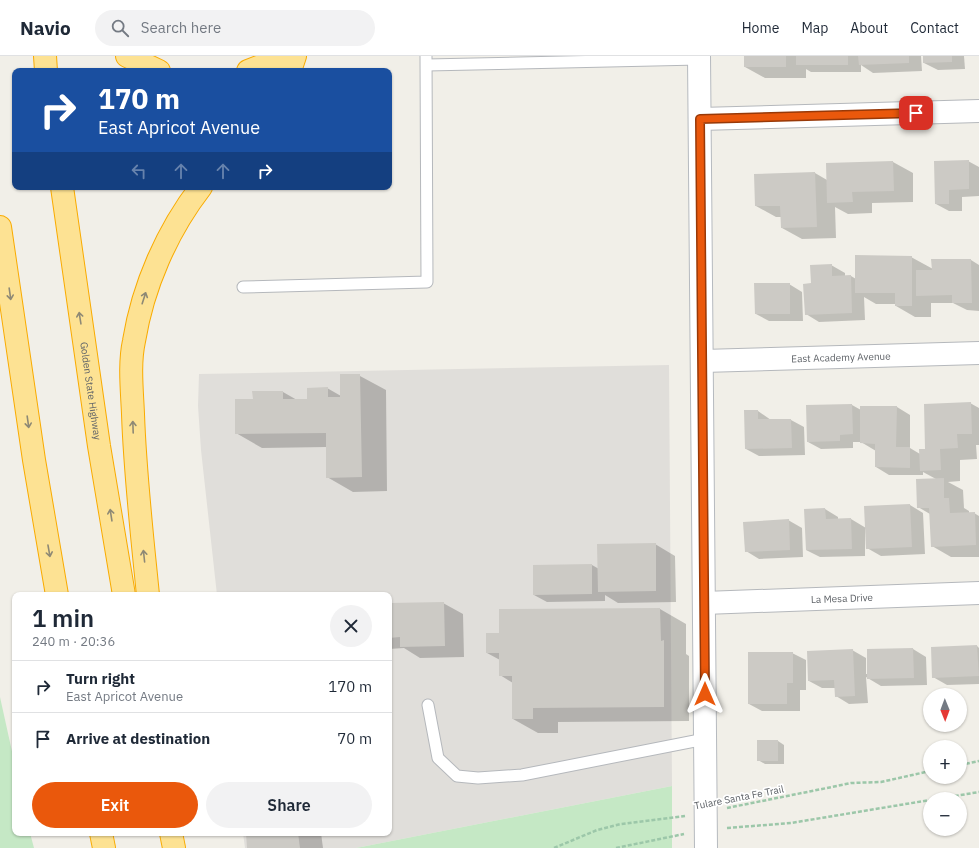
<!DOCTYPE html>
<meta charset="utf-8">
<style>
:root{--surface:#fff;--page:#f2f2f3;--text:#1f2937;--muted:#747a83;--line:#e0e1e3;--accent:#ea580c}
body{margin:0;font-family:"IBM Plex Sans",sans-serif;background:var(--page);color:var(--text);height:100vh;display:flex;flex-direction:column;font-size:15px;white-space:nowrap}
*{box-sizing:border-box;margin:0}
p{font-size:13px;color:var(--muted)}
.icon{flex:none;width:22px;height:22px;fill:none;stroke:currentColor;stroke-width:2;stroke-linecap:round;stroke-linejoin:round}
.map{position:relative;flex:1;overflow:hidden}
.sheet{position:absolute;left:12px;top:536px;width:380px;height:244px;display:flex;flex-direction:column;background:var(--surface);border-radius:8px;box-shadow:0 1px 3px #0004}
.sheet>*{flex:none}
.guide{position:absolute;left:12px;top:12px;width:380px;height:122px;border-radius:8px;box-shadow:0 1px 3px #0004;background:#1a4fa0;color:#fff;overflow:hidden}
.needle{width:26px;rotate:179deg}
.controls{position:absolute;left:923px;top:632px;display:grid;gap:8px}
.controls a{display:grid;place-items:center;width:44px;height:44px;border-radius:50%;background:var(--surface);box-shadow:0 1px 3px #0004;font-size:20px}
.pin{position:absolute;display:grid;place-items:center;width:34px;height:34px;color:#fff;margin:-17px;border-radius:8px;box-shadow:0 2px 6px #0006}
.me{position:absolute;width:44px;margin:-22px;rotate:0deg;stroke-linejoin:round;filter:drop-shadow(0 0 3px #0008)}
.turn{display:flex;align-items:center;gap:14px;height:84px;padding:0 20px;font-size:18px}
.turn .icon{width:52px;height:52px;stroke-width:2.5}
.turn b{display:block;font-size:28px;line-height:34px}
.lanes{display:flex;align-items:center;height:38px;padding:0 20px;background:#0003;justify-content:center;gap:20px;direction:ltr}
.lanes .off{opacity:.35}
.round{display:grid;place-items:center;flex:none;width:42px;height:42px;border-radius:21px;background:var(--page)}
.summary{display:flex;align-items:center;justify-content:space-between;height:68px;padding:0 20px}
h1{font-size:24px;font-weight:600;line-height:30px}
.primary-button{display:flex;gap:8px;margin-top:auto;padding:8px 20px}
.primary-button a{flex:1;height:46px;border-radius:24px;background:var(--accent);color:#fff;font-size:16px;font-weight:600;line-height:46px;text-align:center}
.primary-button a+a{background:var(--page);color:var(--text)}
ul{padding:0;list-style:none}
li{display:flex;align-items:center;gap:12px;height:52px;padding:0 20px;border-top:1px solid var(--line)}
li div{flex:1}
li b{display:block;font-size:15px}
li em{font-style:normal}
header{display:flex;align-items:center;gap:24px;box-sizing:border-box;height:56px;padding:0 20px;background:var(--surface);border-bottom:1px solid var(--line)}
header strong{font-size:19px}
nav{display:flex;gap:22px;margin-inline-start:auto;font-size:14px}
.search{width:280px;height:36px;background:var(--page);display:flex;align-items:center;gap:10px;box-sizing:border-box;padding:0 14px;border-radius:22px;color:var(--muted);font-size:15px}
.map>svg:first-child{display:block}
.industrial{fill:#e0deda}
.green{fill:#c5e8c5}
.shadow{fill:#0003}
.building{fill:#cccac5}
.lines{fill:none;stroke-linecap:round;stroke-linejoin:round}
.service-casing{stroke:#b5b8bc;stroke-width:13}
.minor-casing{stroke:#b5b8bc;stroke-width:24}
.secondary-casing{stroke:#b6babf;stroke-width:24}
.motorway-casing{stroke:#f9ab00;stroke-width:24}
.path{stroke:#9cc7a9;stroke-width:2.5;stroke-dasharray:4 2;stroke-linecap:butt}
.service{stroke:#fff;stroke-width:11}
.minor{stroke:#fff;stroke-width:22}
.secondary{stroke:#fff;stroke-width:22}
.motorway{stroke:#fde293;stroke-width:22}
.oneway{stroke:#8e8975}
.route-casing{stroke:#983908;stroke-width:10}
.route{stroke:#ea580c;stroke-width:7}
.labels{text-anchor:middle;stroke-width:3.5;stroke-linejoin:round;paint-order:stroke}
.street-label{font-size:10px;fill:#5f6368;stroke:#fff}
</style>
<header>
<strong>Navio</strong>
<div class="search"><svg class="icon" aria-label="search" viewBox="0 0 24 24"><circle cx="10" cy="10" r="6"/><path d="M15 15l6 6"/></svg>Search here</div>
<nav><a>Home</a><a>Map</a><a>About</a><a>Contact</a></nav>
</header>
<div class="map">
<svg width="979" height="792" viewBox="0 0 979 792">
<rect width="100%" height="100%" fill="#f1efe8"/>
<path class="industrial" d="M669,309l3,421 -316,62h-111l-2,-15h146v-238h-172l-16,-145 -3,-44 1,-32z"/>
<g class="green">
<path d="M0,641l15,68v68h15l4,15h-34z"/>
<path d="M672,730v62h-316z"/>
</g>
<g class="shadow">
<path d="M745,0h176l1,15 -49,2 -12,-8v7h-50l-5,-3v9h-41l-20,-11z"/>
<path d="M924,0h40l1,13 -27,1 -14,-7z"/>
<path d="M968,105l11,6v29l-17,1v14h-13l-13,-7z"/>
<path d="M893,106l20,11v29l-41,1v10l-24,1 -13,-7 1,31 -34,1 -20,-11v-11h-6l-20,-11 59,-33 12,7z"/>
<path d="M911,201l22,12 -1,-9h39l8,5v46l-12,-1 -14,-7h-22v14h-16l-19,-11v-2h-20l-12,-7 1,23 -46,2 -13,-8 6,-30 19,-19 14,8v3h6l5,3z"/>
<path d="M789,228l13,8 1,29h-34l-13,-7z"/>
<path d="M341,319l19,1 26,14 1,101 -34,1 -26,-15v-30l-65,1 -26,-15 18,-33 29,-8 14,8h12l18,-12 14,8z"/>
<path d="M970,347l9,5v37h-3l1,14 -17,1v21l-12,1 15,8 1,18 5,3v2h5l5,3v41h-28l-19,-11 -2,-32 -12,-7 18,-28 -13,-7v3h-34l-13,-8v-16l-15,-9h-8v6l-32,1 -13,-7 44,-37 9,5v-3h36l13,8v33l10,6z"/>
<path d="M758,355l13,9h20l13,7 1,28 -46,1 -13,-7z"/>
<path d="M910,449l13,8 2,41 -44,2 -14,-8 -1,-19h-1v27l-45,1 -14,-7 19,-41 13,8v2h13l15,9z"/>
<path d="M788,464l14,8 1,29 -44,2 -13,-8z"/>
<path d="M655,488l20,12 1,46 -58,1 -13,-8v6l-58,1 -13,-7 58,-30 7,4z"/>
<path d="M443,547l20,11 1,43 -44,1 -16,-10 -15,1v-45z"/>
<path d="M660,553l26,15v30l3,2v65l-131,1v11h-20l-25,-14v-36l-13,-8v-15l-13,-7 13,-19v-24z"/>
<path d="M977,590l2,2v36l-32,1 -14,-8z"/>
<path d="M913,593l13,8 1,28 -46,1 -15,-9 2,26 -19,1 -13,-8 -1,-8h-13l-13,-7 43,-31 14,8v16h2v-24z"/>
<path d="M792,597l14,7v30h-6v21h-38l-13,-7z"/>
<path d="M778,685l6,4v19h-19l-7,-4z"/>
<path d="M247,777h74l2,15h-75z"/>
</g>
<g class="building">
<rect x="744" y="0" width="42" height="11"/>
<rect x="796" y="0" width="52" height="9"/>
<path d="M858,0h51v7l-50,2z"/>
<path d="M923,0h29v6l-29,1z"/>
<path d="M969,104v29l-20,1v14h-14l-1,-43z"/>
<path d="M893,105l1,30 -42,1 1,10 -26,1 -1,-40z"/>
<path d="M815,116l2,55 -36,1 -1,-22h-25l-1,-32z"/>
<path d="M855,199l57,1v50h-17v-13h-40z"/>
<path d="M931,203h40l1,44h-20v-8l-36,1v-26h16z"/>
<path d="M832,208v12l19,-1 1,38 -47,2 -2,-31 8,-1 -1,-18z"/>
<path d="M754,227h36v31h-35z"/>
<path d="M340,318h20l2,103 -36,1v-45l-91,1v-35h18l-1,-8h31v8h24v-11l21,-1v10h12z"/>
<path d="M971,346l1,32h-15l1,14 -18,1 1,21 -21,1 -1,-22h6l-1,-45z"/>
<path d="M852,348l1,30 -13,1v6l-33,1 -1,-37z"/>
<path d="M860,350h37l-1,41h14v21l-35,-1v-23l-15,-1z"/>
<path d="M744,354h14v9h33l1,29 -47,1z"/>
<path d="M944,422v20h5l1,15 25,-1 1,33 -45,2 -2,-39h-12l-1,-29z"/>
<path d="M910,448l2,43 -46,2 -2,-43z"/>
<path d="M825,452l1,11 25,-1 1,31 -46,1 -2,-41z"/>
<path d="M789,463l1,31 -45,2 -2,-30z"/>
<path d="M656,487v48l-58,1 -1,-48z"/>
<path d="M592,508v30l-59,1v-30z"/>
<path d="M444,546l1,44 -45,1v-10l-11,1v-35z"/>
<path d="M660,552l1,33 3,-1v67l-131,1v11h-21v-43h-13v-23h-13v-20h13v-24z"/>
<path d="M977,589l2,31 -47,2 -1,-31z"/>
<path d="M913,592l1,30 -47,1v-30z"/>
<path d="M853,593l2,47 -20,1 -1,-17 -26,1 -1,-30z"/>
<path d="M748,596h45v31h-6v21h-39z"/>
<rect x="757" y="684" width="21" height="21"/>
<path d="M246,777h52l2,15h-53z"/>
</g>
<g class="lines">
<defs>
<g id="service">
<path d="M427,9l272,-6"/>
<path d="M243,231l184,-5 -1,-226"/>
<path d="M428,649l10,53 19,18 21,2 44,-3 183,-36"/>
</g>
<g id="minor">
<path d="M700,63l279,-8"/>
<path id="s1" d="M703,305l276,-8"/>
<path id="s2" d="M704,547l275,-10"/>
</g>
<path id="secondary" d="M699,0l7,792"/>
<g id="motorway">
<path d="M45,0l1,15"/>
<path d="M127,0l32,15"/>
<path d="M248,15l23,-9 9,-6"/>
<path d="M290,15l5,-15"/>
<path id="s3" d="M62,131l37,259 25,149"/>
<path d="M0,171l34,233 23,135"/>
<path d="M148,539c-6,-60 -13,-121 -15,-181 -1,-24 -4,-50 1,-73 9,-55 33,-110 67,-154"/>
<path d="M101,777l3,15"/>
<path d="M171,777l3,15"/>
</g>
</defs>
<use href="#service" class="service-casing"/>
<use href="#minor" class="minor-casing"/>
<use href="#secondary" class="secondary-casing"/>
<use href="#motorway" class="motorway-casing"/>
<g class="path">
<path d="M960,709l19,-4"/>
<path d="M937,743l42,-7"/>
<path d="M727,752l95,-19 29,-6 30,-1 49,-11"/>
<path d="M727,772l64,-5 139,-23"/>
<path d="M554,792l43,-18 24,-6 64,-8"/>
<path d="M616,792l68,-14"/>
</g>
<use href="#service" class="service"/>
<use href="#minor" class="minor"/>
<use href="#secondary" class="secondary"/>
<use href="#motorway" class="motorway"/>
</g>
<defs><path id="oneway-shaft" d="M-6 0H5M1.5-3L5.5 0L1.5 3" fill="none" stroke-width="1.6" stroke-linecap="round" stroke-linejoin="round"/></defs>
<g class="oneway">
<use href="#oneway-shaft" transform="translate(10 238) rotate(82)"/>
<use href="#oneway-shaft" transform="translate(144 242) rotate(-72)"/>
<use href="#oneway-shaft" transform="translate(80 262) rotate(-99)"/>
<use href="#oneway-shaft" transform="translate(28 366) rotate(82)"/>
<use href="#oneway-shaft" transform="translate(133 371) rotate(-92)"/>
<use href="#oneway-shaft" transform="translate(111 459) rotate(-99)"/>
<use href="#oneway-shaft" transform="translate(49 495) rotate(80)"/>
<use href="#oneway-shaft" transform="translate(144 500) rotate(-96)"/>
</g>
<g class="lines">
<defs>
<path id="route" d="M705,638l-5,-575 216,-6"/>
</defs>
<use href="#route" class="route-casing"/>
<use href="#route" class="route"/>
</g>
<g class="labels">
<g class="street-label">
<text dy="4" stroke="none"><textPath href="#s1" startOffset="138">East Academy Avenue</textPath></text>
<text dy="4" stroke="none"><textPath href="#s3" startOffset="206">Golden State Highway</textPath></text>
<text dy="4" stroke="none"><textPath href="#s2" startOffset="138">La Mesa Drive</textPath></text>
<text transform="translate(739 741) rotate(-11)" y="4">Tulare Santa Fe Trail</text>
</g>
</g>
</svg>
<div class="controls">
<a><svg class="needle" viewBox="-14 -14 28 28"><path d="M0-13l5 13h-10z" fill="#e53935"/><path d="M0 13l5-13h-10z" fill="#747a83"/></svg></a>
<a>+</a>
<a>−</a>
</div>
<div class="pin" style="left:916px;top:57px;background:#d93025"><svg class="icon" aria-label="arrive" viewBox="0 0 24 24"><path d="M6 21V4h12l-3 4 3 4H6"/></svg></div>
<svg class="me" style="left:705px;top:638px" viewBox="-20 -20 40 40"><path d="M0-17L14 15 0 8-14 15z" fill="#ea580c" stroke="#fff" stroke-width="4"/></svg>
<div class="guide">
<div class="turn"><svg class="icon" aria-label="right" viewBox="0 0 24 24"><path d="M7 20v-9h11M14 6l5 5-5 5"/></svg><div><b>170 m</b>East Apricot Avenue</div></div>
<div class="lanes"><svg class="icon off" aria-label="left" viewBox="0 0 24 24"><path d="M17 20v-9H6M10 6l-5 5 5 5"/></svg><svg class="icon off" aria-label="ahead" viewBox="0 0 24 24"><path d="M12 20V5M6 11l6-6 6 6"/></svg><svg class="icon off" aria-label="ahead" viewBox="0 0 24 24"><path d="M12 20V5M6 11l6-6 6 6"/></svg><svg class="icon" aria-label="right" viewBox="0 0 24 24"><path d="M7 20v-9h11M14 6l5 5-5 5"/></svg></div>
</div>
<section class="sheet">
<div class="summary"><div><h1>1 min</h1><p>240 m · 20:36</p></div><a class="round"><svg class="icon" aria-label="close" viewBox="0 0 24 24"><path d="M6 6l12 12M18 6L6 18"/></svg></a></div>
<ul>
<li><svg class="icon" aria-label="right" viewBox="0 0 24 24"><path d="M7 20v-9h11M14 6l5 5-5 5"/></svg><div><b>Turn right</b><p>East Apricot Avenue</p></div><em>170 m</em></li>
<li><svg class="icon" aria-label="arrive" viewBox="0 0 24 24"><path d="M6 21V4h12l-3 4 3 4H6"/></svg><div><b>Arrive at destination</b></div><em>70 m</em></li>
</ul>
<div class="primary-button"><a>Exit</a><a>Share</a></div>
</section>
</div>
